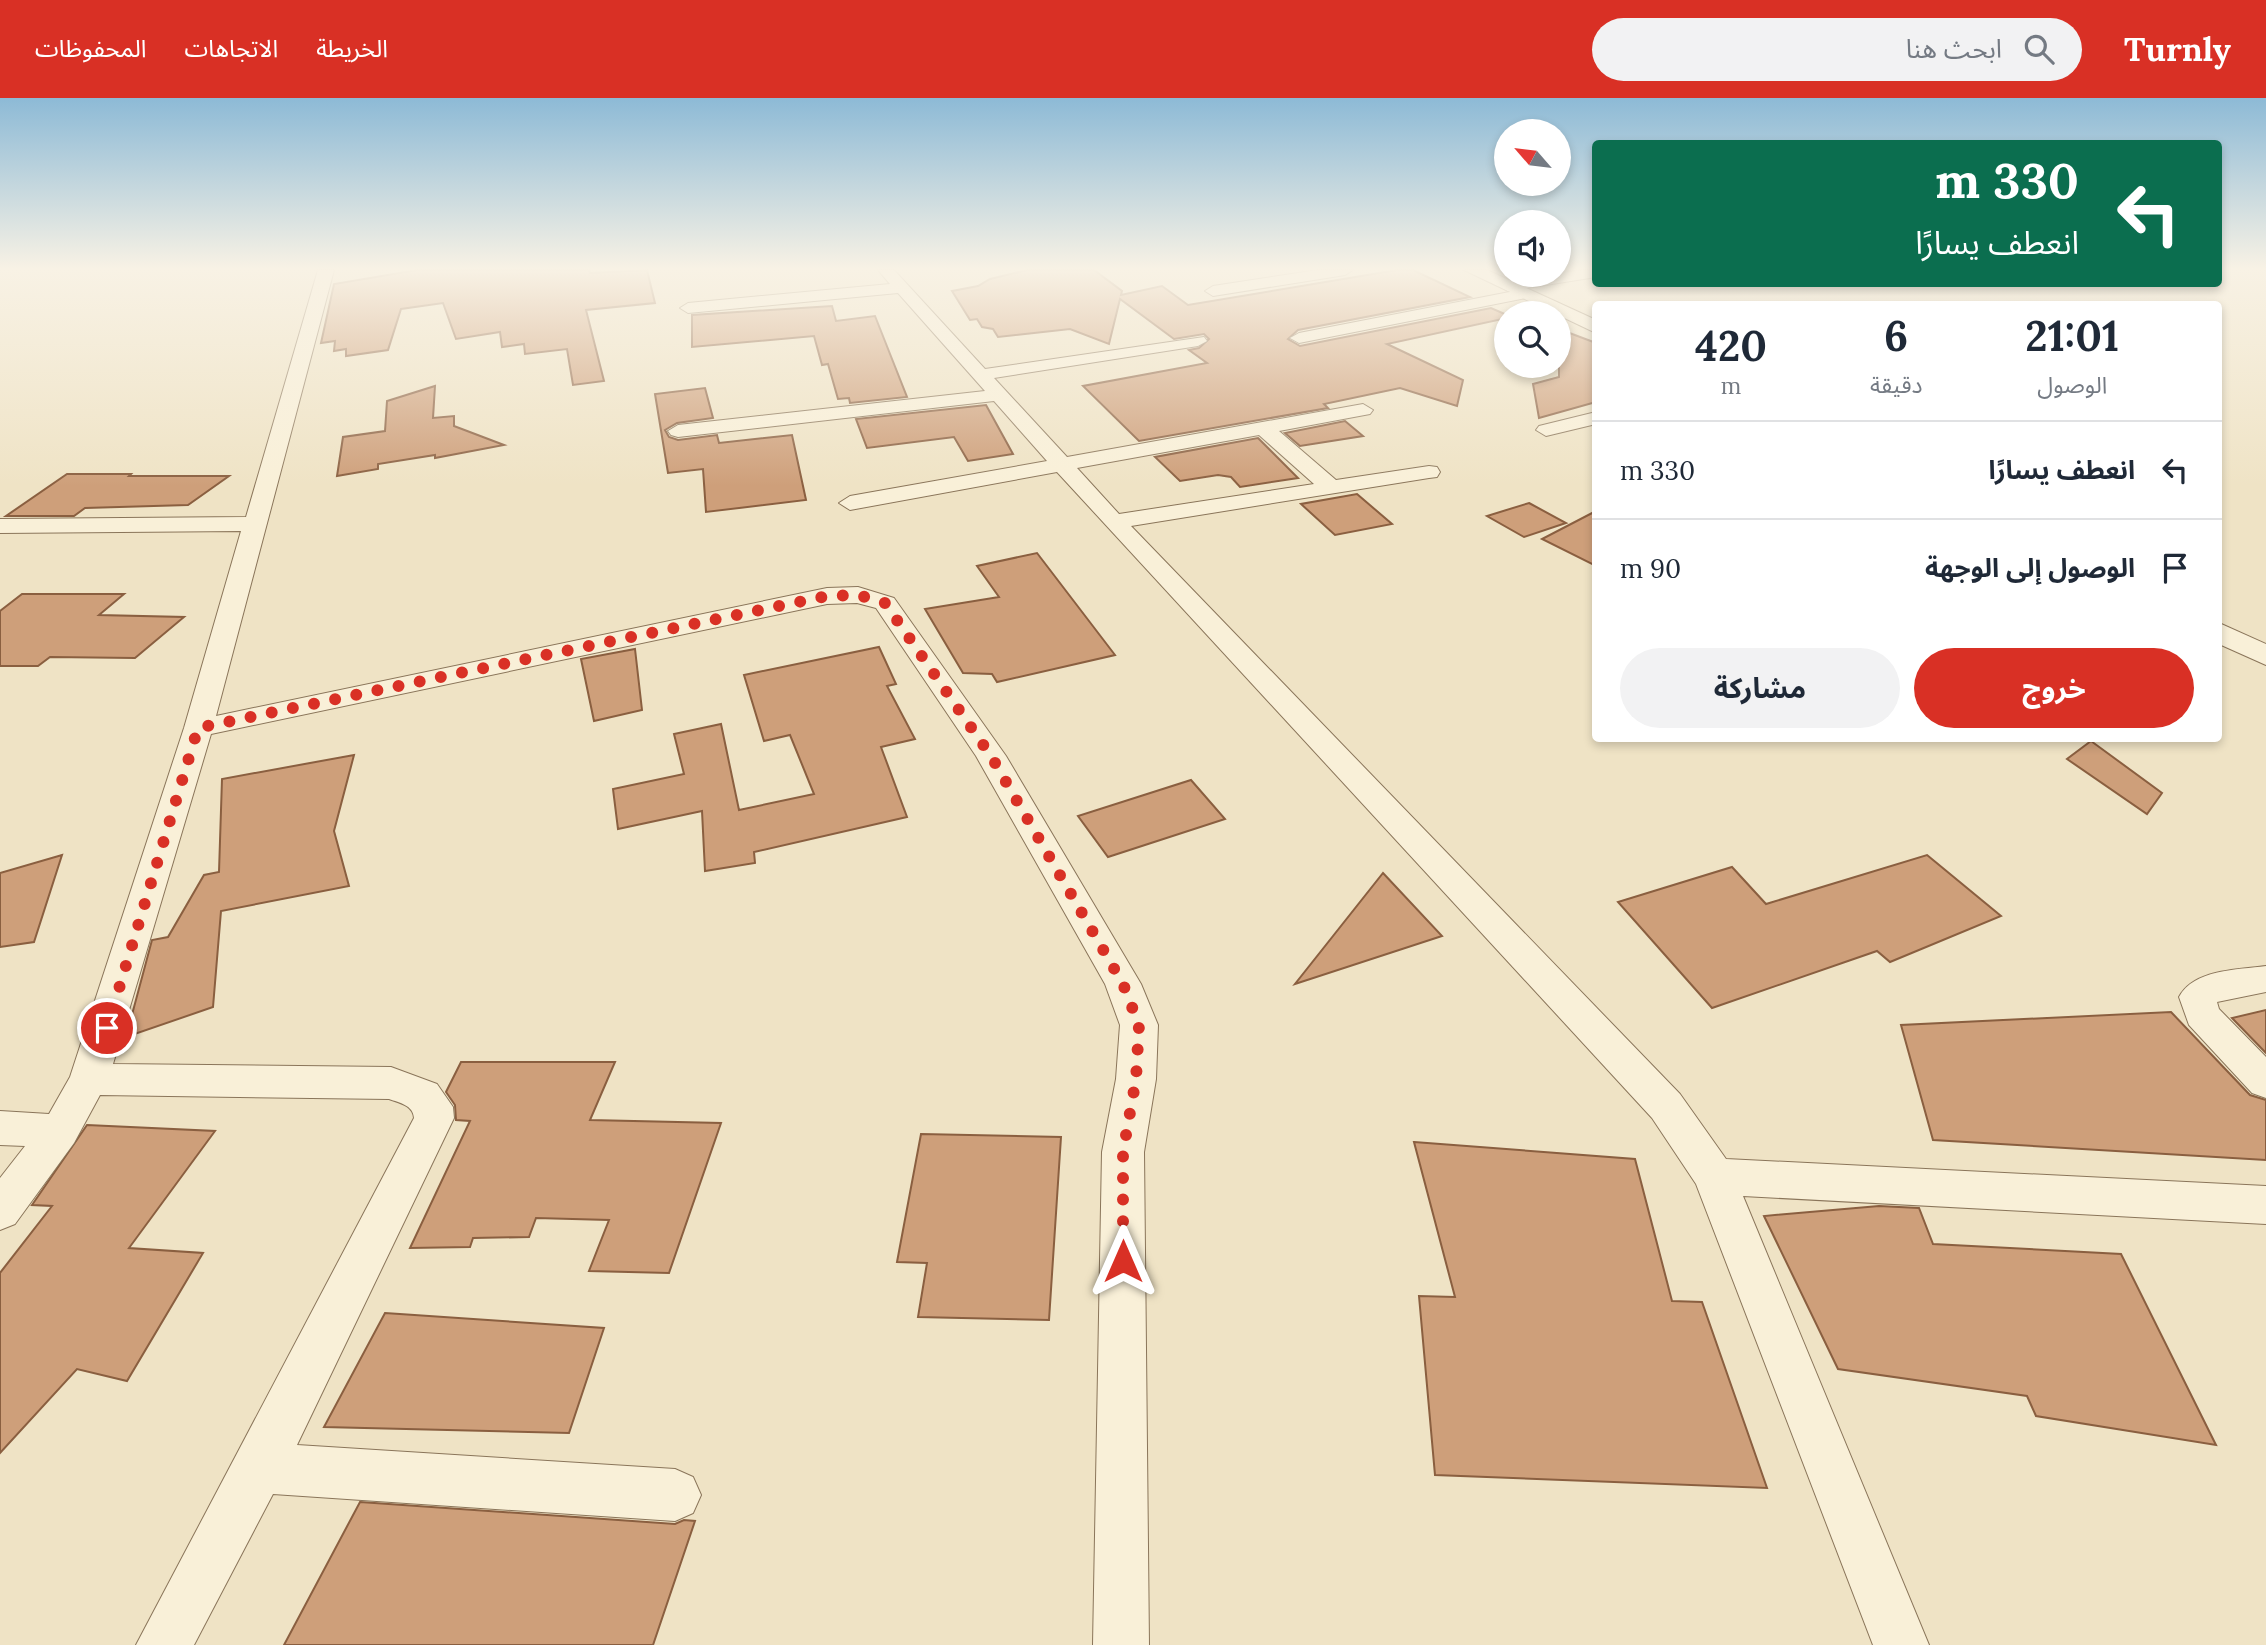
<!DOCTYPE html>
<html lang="ar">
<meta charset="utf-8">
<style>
:root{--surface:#fff;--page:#f2f2f3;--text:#1f2937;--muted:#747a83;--line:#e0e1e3;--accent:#d93025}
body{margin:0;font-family:Lora,"Noto Sans Arabic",serif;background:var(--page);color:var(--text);direction:rtl;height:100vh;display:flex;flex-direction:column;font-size:26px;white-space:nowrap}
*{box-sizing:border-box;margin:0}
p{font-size:23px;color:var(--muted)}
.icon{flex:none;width:38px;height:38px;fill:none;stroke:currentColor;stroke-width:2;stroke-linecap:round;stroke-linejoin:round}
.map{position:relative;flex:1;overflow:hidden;direction:ltr}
.sheet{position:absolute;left:1592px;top:203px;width:630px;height:441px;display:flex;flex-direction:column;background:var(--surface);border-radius:7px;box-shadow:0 4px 10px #0003;direction:rtl}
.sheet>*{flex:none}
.top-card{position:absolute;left:1592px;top:42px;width:630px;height:147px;border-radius:7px;box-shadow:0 4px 10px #0003;direction:rtl;background:#0b6e4f;color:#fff;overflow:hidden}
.needle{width:46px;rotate:298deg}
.buttons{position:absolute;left:1494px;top:21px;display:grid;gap:14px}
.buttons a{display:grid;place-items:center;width:77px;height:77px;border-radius:50%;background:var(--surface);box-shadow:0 4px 10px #0003;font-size:35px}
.pin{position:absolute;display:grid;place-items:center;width:60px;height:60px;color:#fff;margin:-30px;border:4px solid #fff;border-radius:50%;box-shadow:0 2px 7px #0007}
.me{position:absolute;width:77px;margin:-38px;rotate:0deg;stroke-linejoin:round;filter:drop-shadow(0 0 5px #0008)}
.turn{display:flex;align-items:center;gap:24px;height:147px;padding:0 28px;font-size:32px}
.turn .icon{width:91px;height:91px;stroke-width:2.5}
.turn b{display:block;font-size:49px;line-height:60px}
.eta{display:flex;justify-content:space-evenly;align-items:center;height:119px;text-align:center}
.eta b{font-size:42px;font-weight:700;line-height:49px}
.action{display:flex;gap:14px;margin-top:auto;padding:14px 28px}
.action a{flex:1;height:80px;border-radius:42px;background:var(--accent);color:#fff;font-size:28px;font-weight:700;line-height:80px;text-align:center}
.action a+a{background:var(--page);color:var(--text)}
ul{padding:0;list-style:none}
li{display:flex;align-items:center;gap:21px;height:98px;padding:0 28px;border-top:2px solid var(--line)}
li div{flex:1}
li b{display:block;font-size:26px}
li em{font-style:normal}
header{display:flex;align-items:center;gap:42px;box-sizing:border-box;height:98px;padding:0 35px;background:var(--accent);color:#fff}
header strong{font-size:33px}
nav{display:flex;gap:38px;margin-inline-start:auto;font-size:24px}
.search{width:490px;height:63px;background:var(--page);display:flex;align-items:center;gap:18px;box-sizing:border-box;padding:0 24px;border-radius:38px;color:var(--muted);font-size:26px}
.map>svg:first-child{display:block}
.building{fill:#ce9f7a;stroke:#8a5f40;stroke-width:2}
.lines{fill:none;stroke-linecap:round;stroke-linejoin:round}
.minor-casing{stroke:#8a755a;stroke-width:2}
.tertiary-casing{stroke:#8a755a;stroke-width:2}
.minor{fill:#f9f0d8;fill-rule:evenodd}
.tertiary{fill:#f9f0d8;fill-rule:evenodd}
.route{stroke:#d93025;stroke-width:12;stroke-dasharray:0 21.6}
</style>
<header>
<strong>Turnly</strong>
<div class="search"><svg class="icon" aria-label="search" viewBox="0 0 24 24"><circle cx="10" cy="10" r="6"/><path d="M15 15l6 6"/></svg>ابحث هنا</div>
<nav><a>الخريطة</a><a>الاتجاهات</a><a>المحفوظات</a></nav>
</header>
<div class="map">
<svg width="2266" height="1547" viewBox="0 0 2266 1547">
<rect width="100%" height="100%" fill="#efe3c5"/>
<g class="building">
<path d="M417,172h172l1,3 57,-3 8,33 -69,7 18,71 -31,4 -6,-36 -42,5 -1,-10 -22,3 -2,-15 -44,7 -13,-36 -42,6 -13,41 -42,6v-7l-12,2 1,-10 -14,2 13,-59z"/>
<path d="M1027,172h67l28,21 -1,4 41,-9 26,19 209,-35h16l57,27 -172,33 -10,9 12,7 191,-38 16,7v3l-120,26 76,36 -6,26 -57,-18 -76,16 4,4 -189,33 -56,-55 124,-23 -18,-13 10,-2 10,-9 -5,-5 -30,5 -54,-40 -11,45 -39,-15 -72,8 -5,-8 -11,-2 -5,-8 -7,1 -18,-29 26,-5 12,-7z"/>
<path d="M832,208l4,15 39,-5 32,81 -57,6 -1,-5 -11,1 -10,-35 -6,1 -8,-29 -122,11v-32z"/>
<path d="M1559,231l37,14v59l-57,16 -6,-34 26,-7z"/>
<path d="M435,288l-2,32 21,-2v10l50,19 -69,13v-3l-57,9v5l-41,7 6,-39 42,-6 2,-30z"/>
<path d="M705,290l8,30 -36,5 -12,7 4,7 9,3 39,-5 2,8 73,-8 14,65 -100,12 -3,-43 -35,4 -13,-79z"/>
<path d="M986,307l27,49 -45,7 -14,-24 -87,11 -11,-29z"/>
<path d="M1345,323l18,15 -63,10 -15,-13z"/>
<path d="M1258,340l40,40 -58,9 -9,-10 -13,-2 -38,6 -25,-24z"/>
<path d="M67,376h64l-2,2h100l-41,29 -103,3 -11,8h-68z"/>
<path d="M1357,396l35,30 -57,11 -34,-31z"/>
<path d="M1529,405l37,20 -42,14 -37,-21z"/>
<path d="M1596,413v55l-54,-27z"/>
<path d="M1037,455l78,102 -118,27 -5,-8 -29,-1 -38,-64 74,-12 -22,-31z"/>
<path d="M22,496h102l-25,21 85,2 -49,41 -85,-1 -12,9h-38v-55z"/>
<path d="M879,549l17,37 -9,2 28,53 -34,8 26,70 -153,35 1,11 -50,8 -3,-60 -84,18 -5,-40 71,-15 -10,-40 47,-10 18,86 75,-16 -24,-59 -26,6 -20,-66z"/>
<path d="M635,551l7,61 -48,11 -13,-62z"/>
<path d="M2091,643l71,52 -15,21 -80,-55z"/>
<path d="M354,657l-20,76 15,55 -128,25 -8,96 -87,30 26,-97 16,-3 36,-62 15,-3 3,-93z"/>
<path d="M1191,682l34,39 -117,38 -30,-41z"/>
<path d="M62,757l-28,87 -34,5v-74z"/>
<path d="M1927,757l74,61 -111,46 -13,-11 -165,57 -94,-106 114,-35 34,37z"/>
<path d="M1383,775l59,63 -147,48z"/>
<path d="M2266,912v43l-34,-35z"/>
<path d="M2171,914l79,83 16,5v60l-333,-20 -32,-115z"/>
<path d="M461,964h154l-25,58 131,3 -52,150 -80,-2 20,-51 -73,-2 -7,19 -56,1 -3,9 -60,1 60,-127 -14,-1 -1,-15 -9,-13z"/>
<path d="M87,1027l128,6 -86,117 74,5 -76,128 -50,-12 -77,84v-180l52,-67 -20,-1z"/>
<path d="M921,1036l140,3 -12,183 -131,-3 9,-54 -30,-1z"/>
<path d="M1414,1044l221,17 37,142 30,1 65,186 -332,-13 -16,-179 36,1z"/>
<path d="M1879,1108l40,2 14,36 188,10 95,191 -180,-29 -9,-20 -189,-27 -74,-153z"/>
<path d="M385,1215l219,15 -35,105 -245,-6z"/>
<path d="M360,1404l315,22 9,-4 11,1 -42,124h-369z"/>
</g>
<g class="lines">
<defs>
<g id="minor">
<path d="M318,172h16l-118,446 611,-128 31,-1 36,11 112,158 135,228 17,41 -2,54 -12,73 5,493h-56l9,-493 14,-73 4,-54 -15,-41 -129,-228 -100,-148 -19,-5 -30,1 -616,130 -98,330 278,3 46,17 16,23 1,11 -157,327 378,24 18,8 8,18 -8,18 -18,8 -402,-27 -79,151h-58l278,-527c-1,-13 -14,-15 -25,-19l-289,-4 -26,48 -59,81 -15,6v-52l25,-32 -25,-1v-34l49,3 21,-37 114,-349 57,-197 -241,2v-14l246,-2z"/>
<path d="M878,172h16l91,99 219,-32 3,4 -9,5 -204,32 73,79 296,-53 10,6 -3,4 -91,17 57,49 93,-14 8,1 3,5 -3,5 -8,1 -298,48 549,568 46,65 540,27v38l-523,-28 186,449h-56l-177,-461 -44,-66 -595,-646 -207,38 -11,-7 11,-7 197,-35 -53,-60 -316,36 -7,-2 -3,-4 10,-6 307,-34 -87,-98 -210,20 -8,-5 8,-5 202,-19zM1259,337l55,49 -195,30 -42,-46z"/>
<path d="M1318,172h35l-8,5 -132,21 -8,-5 8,-5z"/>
<path d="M1581,172h15v7l-88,14 -8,-5 8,-5z"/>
<path d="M1525,191l8,5 -2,3 -232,46 -9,-5 9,-5z"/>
<path d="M1596,314v12l-50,12 -10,-6 3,-4z"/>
<path d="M2266,868v26l-49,10 2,7 47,48v41l-14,-5 -63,-68 -10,-28c15,-28 58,-27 87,-31z"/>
</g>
<g id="tertiary">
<path d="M1464,172h23l109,50v13z"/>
<path d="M2219,525l47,21v21l-47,-21z"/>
</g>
</defs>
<use href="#minor" class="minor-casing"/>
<use href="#tertiary" class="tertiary-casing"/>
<use href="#minor" class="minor"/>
<use href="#tertiary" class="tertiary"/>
</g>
<linearGradient id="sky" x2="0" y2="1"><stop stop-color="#8dbad6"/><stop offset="0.44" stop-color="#f8f2e5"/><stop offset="1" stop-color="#f8f2e5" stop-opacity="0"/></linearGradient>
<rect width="2266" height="388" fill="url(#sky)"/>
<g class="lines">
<path class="route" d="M107,930l91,-300 629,-132 31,-1 27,8 106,153 132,228 16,41 -3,54 -13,73v109"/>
</g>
</svg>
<div class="buttons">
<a><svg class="needle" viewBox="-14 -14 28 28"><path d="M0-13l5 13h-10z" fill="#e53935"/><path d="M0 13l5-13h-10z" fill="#747a83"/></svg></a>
<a><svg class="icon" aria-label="sound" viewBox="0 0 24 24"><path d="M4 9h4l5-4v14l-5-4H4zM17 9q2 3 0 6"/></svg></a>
<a><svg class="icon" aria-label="search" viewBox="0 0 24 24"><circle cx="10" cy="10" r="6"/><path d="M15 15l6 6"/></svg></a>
</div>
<div class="pin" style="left:107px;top:930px;background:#d93025"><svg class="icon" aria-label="arrive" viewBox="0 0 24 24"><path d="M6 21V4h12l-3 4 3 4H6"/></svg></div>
<svg class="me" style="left:1123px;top:1163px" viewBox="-20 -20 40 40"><path d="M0-17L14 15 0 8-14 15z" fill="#d93025" stroke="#fff" stroke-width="4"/></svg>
<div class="top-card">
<div class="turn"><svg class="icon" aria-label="left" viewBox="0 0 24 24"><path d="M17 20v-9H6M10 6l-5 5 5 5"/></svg><div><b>330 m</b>انعطف يسارًا</div></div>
</div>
<section class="sheet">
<div class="eta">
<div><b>21:01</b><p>الوصول</p></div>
<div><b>6</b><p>دقيقة</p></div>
<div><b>420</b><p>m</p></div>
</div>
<ul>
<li><svg class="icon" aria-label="left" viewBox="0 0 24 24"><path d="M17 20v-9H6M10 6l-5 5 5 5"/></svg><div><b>انعطف يسارًا</b></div><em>330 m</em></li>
<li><svg class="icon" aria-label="arrive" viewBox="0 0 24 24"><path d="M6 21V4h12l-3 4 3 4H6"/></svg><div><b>الوصول إلى الوجهة</b></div><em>90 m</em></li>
</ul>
<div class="action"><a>خروج</a><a>مشاركة</a></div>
</section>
</div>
